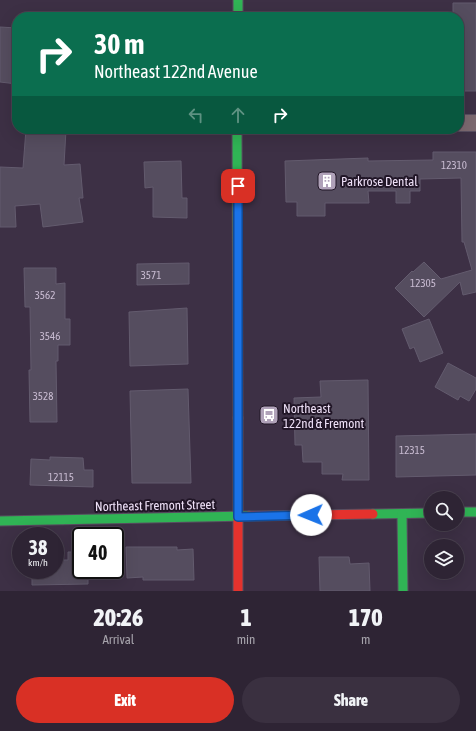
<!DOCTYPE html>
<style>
:root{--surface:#2e2434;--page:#3a3040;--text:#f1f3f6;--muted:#a7a4ac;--line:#49414f;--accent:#d93025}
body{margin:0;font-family:"Asap Condensed",sans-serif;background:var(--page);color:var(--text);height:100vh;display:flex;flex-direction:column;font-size:15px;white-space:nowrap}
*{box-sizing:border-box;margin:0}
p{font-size:13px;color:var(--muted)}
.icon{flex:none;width:22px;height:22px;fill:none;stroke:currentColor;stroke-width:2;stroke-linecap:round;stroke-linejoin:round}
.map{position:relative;height:591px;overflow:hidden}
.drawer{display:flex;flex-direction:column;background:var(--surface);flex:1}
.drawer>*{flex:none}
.top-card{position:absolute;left:12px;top:12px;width:452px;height:122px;border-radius:16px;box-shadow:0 4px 16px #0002,0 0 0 1px var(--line);background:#0b6e4f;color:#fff;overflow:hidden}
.tools{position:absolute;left:424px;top:491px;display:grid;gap:8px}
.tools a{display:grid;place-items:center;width:40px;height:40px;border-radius:50%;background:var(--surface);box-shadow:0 4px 16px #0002,0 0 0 1px var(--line);font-size:20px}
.speed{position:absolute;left:12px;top:527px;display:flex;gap:8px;font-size:20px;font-weight:700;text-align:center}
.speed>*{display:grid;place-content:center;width:52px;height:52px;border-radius:50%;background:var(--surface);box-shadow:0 4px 16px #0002,0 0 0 1px var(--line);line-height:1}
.speed small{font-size:10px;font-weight:400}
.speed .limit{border:2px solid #111;border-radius:6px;background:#fff;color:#111}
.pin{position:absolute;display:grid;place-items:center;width:34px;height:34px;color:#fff;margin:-17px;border-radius:8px;box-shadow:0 2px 6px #0006}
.me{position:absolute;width:44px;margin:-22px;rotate:269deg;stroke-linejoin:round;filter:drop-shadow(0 0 3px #0008)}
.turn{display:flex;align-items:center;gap:14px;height:84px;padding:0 16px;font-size:18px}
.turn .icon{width:52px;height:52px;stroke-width:2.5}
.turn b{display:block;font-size:28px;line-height:34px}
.lanes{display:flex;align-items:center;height:38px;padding:0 16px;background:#0003;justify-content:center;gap:20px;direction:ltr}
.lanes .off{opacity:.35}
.eta{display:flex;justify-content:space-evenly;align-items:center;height:68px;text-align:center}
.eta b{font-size:24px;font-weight:800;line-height:28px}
.cta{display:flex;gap:8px;margin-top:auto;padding:8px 16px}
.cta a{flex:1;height:46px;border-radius:24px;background:var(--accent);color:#fff;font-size:16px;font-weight:800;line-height:46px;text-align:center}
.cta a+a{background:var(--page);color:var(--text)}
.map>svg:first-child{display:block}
.building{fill:#554d5f;stroke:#635b6e}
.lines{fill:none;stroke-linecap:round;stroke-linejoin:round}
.street-casing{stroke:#584e60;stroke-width:18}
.fast-casing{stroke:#584e60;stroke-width:11}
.jam-casing{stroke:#584e60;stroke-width:11}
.street{stroke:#7c6970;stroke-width:16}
.fast{stroke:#30b455;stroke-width:9}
.jam{stroke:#e5322d;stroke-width:9}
.route-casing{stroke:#114b97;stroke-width:10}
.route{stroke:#1a73e8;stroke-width:7}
.labels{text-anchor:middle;stroke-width:4;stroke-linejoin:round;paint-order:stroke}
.number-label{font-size:11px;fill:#c8bbd1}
.poi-label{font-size:13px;fill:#eee0f7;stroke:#211627;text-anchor:start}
.street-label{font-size:13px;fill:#eee0f7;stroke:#211627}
</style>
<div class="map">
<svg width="476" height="591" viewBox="0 0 476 591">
<rect width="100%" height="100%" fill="#3d3045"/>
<g class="building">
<path d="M453,3h23v88h-17v-23h1l-1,-51h-6z"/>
<path d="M0,27l17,1v56l-17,-2z"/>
<path d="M26,129l40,1 -2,35 16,-1 3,34h-4l4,24 -40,5 -3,-23 -25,2 1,21h-16v-60l23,1z"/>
<path d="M433,152h43v140l-13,3 -3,-13 -36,35 -29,-29 17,-17 1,1 11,-10 17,17 31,-9 -8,-28h-2l-1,-64 -41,1v12h-10v12h-14v-12h-28l1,12h-44v13h-28v-14h-11l-1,-41 83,-3v3l65,-1z"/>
<path d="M181,161l1,37h5v20l-34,-1v-30l-8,1 -1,-26z"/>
<path d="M189,263v21l-52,1v-21z"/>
<path d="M24,268h32v16l9,-1v36h5v26h-12v16h-2l1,61h-27l-1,-52h2l-1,-63h-5z"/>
<path d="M187,308l1,56 -58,2 -1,-54z"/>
<path d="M429,319l14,34 -23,9 -6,-15 -4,2 -8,-20z"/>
<path d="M448,363l28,15v11l-7,12 -9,-5 -2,4 -23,-13z"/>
<path d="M368,380l1,100h-27l1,-6h-21v-12h-19l-1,-17h-7l-1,-47 27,-1 -1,-16z"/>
<path d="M188,389l3,94h-59l-2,-92z"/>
<path d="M476,434v41l-80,2v-41z"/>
<path d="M50,457l33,1 1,12h9v17l-63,-2 1,-26 19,1z"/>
<path d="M126,547h51v3l16,-1 1,31h-51v-3l-16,1z"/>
<path d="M68,552h13v18h7v14l-56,1v-15h23v-10h13z"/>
<path d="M319,557h30l1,7 19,-1 1,28h-50z"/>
</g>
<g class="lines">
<defs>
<path id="street" d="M459,123h17"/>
<g id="fast">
<path d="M238,0v17"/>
<path d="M237,129l1,289"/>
<path d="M457,512h19"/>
<path d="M373,514l58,-1"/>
<path d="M402,514l1,77"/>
<path d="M0,521l249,-5"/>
</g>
<g id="jam">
<path d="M238,418v173"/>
<path d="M249,516l124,-2"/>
</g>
</defs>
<use href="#street" class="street-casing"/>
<use href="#fast" class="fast-casing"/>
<use href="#jam" class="jam-casing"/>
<use href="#street" class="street"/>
<use href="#fast" class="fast"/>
<use href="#jam" class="jam"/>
</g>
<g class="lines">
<defs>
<path id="route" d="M238,186v331l73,-2"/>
</defs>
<use href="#route" class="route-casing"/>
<use href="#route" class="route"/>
</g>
<defs>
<symbol id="building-square" viewBox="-11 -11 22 22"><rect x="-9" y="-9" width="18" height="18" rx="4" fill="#b0a2b9" stroke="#211627"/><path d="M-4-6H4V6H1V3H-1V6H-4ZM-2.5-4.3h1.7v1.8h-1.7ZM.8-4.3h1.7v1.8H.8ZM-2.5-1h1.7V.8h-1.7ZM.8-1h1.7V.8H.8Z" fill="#fff"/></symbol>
<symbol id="bus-square" viewBox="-11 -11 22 22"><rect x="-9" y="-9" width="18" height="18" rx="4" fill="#b0a2b9" stroke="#211627"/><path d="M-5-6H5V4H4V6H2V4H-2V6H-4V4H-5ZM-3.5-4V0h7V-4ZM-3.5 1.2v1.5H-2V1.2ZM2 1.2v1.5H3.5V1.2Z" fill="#fff"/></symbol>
</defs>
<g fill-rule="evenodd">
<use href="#building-square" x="316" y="170" width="22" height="22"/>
<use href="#bus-square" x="258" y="404" width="22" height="22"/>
</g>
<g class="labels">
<g class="number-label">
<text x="454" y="169">12310</text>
<text x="151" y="279">3571</text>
<text x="423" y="287">12305</text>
<text x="45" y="299">3562</text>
<text x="50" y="340">3546</text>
<text x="43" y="400">3528</text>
<text x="412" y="454">12315</text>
<text x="61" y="481">12115</text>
</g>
<g class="poi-label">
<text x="341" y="186">Parkrose Dental</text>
<text x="283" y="413">Northeast<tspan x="283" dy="15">122nd &amp; Fremont</tspan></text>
</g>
<g class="street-label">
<text transform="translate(155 505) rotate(-1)" y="5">Northeast Fremont Street</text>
</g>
</g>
</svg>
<div class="tools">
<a><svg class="icon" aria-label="search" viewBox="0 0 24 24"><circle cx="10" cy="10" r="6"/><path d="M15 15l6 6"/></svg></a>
<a><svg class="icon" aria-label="layers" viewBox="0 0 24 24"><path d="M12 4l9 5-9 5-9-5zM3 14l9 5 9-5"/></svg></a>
</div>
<div class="speed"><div>38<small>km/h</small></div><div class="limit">40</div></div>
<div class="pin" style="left:238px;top:186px;background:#d93025"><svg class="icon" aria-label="arrive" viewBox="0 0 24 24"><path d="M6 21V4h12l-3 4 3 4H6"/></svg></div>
<svg class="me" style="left:311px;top:515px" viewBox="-20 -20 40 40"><circle r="19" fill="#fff"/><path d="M0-13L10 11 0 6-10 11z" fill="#1a73e8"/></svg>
<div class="top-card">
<div class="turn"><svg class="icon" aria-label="right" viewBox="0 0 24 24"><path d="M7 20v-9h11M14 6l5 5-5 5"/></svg><div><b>30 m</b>Northeast 122nd Avenue</div></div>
<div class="lanes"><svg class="icon off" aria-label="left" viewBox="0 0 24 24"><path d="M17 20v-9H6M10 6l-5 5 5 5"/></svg><svg class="icon off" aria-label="ahead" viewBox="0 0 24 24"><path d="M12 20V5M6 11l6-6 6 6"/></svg><svg class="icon" aria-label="right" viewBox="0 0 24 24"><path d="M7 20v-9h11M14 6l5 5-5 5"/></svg></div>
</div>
</div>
<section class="drawer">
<div class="eta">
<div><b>20:26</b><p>Arrival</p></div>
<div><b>1</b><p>min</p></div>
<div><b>170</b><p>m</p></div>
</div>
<div class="cta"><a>Exit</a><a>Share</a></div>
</section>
